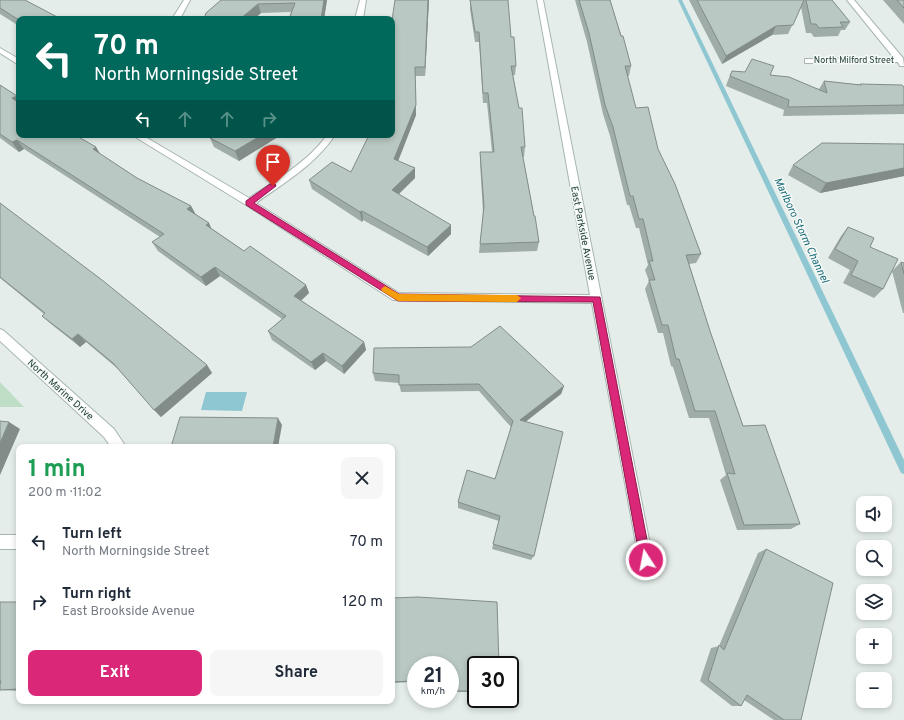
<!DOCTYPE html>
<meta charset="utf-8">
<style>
:root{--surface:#fff;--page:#f6f6f7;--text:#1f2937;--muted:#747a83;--accent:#db2777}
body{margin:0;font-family:Overpass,sans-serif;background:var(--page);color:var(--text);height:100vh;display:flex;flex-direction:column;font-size:15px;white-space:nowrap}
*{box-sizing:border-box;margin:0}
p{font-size:13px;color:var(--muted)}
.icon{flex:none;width:22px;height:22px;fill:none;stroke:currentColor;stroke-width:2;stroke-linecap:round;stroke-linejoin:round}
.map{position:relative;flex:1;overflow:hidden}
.panel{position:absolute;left:16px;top:444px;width:379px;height:260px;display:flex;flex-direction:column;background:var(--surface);border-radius:8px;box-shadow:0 2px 6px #0003}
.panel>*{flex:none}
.hud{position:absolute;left:16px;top:16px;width:379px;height:122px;border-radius:8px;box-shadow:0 2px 6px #0003;background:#00695c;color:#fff;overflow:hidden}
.fabs{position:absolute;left:856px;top:496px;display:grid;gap:8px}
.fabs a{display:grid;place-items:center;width:36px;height:36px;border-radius:8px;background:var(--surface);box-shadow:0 2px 6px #0003;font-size:20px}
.speed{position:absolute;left:407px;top:656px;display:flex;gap:8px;font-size:20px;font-weight:700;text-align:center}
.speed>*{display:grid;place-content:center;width:52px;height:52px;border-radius:50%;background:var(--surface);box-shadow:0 2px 6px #0003;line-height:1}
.speed small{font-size:10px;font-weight:400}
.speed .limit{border:2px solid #111;border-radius:6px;background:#fff;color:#111}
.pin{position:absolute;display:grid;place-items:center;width:34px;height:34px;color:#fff;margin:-41px -17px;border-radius:50% 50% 50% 0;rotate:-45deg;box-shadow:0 0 4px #0007}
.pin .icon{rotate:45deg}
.me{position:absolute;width:44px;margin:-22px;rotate:349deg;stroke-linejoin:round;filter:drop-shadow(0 0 3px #0008)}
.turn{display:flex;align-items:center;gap:14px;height:84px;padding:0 12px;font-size:18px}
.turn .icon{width:52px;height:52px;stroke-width:2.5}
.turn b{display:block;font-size:28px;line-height:34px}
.lanes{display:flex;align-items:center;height:38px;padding:0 12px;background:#0003;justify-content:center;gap:20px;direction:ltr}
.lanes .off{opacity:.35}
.round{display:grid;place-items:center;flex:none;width:42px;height:42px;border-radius:8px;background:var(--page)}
.headline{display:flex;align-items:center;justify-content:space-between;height:68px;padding:0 12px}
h1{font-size:24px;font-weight:700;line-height:30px;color:#1e9e55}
.cta{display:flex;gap:8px;margin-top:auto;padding:8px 12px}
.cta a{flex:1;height:46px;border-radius:8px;background:var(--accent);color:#fff;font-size:16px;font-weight:700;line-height:46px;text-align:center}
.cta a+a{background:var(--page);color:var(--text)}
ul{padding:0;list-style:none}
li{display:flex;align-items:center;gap:12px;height:60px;padding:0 12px}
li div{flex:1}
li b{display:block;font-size:15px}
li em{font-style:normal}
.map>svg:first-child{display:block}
.green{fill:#bedec6}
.water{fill:#8ec7d1}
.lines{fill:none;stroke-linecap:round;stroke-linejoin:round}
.stream{fill:#8ec7d1;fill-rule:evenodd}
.street-casing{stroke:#a7b5b0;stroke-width:2}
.street{fill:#fff;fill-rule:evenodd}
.wall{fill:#9faca7}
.shaded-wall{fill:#828c88}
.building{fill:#b9c8c2;stroke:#828c88}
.route{fill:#db2777;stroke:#8e194d}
.slow{fill:#f59e0b}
.labels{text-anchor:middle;stroke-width:3;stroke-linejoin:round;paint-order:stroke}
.far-street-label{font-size:9px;fill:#243f37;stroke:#f5faf7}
.street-label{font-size:10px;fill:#243f37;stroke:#f5faf7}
.water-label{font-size:11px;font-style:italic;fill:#1e6c7a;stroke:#f5faf7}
</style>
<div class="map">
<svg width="904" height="720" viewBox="0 0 904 720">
<rect width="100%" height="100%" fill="#e4ede9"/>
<path class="green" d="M0,382l24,25h-24z"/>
<path class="water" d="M206,392h41l-5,19 -41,-1z"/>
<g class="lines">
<path class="stream" d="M678,0h4l222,460v14l-3,-1z"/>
<defs>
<g id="street">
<path d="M184,0h6l-10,19h-8z"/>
<path d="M360,0h6l-3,19h-8z"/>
<path d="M537,0h6l110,560 -2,5 -5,2 -5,-2 -2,-5 -47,-257 -199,-3 -147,-95 -114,-70h10l107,63c28,-19 58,-35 78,-63h8c-20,30 -50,47 -79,68l143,90 191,2z"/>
<path d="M847,0h7l49,58 1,8h-4l-2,-4 -93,1v-4h3l86,-1z"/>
<path d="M0,48l19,11v6l-19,-12z"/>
<path d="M0,329l4,2 110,98 12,18h-15l-7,-10 -104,-96z"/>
<rect x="0" y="535" width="19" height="14"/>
</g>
</defs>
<use href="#street" class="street-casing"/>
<use href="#street" class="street"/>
</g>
<g class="wall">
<path d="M0,0l19,19v7l-19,-12z"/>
<path d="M221,0h106l-3,19h-35l2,-7 -30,1 -7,6h-50z"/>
<path d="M395,0h34l-4,76h-10l1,39 -18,46 17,7v10l-17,16 53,40 -23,22 -65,-36 -1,2 -50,-33 -3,-9 42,-8 41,-37z"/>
<path d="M470,0l41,37 5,29 -1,9h-2l12,72 -1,10h-1l16,85 -2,9 -58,2 4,-40 -3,-51v-10h12l-5,-49h-4l-4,-61h-4l-5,-33z"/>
<path d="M575,0h35l21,66 -2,10h-2l9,32 22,41 43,105 -5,9 -7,1 21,67 33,95 57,98 -9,5 -54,1 -17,-50 6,-5 -17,-57h-20l-16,-51 -2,-1 -8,-33h-5l-13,-44 4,-8 -4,-11 3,-5 -9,-37h-3l-7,-23h-2l-17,-69 -7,-22 -16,-72z"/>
<path d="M689,0h143l18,22 -5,8h-4l-3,6 -24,1 -3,-4h-5l-5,-26 -13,27 -16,1 -50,29z"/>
<path d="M883,0h21v24z"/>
<path d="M732,71l38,4 49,14 5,-8 36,4v-1l44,3v27l-121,2 1,-6 -58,-24 2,-6z"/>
<path d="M0,85l17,11 2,3v36l77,12 4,7 37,24 54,28 5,9 13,8 2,5 33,23 62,34 3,8 -8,8 63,41 2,8 -22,24 -18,-13 -11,9 -43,-30 -4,-9 14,-12 -62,-43 -14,10 -48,-35 -6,-9 8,-5 -136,-88 -5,3 -19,-14z"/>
<path d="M214,135h67l-42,26 -25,-14 -4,-9z"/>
<path d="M904,144v32l-84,17 -32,-18 5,-10z"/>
<path d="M0,203l207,162 5,8 -51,44 -43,-48 -32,-27 -6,5 -29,-23 -9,-8 2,-2 -44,-36z"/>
<path d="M848,227l22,20 22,24 9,-9 3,1v50h-1l-11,-42 -9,18 -9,9 -31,-15 7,-13 -22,-12 13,-22z"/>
<path d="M373,373l191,13 -3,8 -35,27 8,135 -3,4 -39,-11 7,-28 -41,-13v-6l37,-23 16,-52 -32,-36 -78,1 -2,-9 -24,-2z"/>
<path d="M766,549l35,171h-27l-30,-20 -3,6h-9l-32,-25 11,-33 8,-2 39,-93z"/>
<path d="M392,598l84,67v27h-26v-27h-34v27l-4,-1v-9l-20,1z"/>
<path d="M0,602h19v89l-19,-1 1,-8h-1z"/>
</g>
<g class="shaded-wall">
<path d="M324,0h3l-3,19h-3z"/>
<path d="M428,0h1l-4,76v-9z"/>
<path d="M258,4l3,9 -7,6h-14z"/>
<path d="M776,26l-4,9 -50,29 4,-8z"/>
<path d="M415,76l1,39 -21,54 -1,-10z"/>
<path d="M17,96l2,3v8l-7,-9z"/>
<path d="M262,135h19l-42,26 -4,-10z"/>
<path d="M17,140l7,9 -5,3 -7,-10z"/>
<path d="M96,147l6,10 -9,-8z"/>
<path d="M415,168v10l-22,22 -1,-10z"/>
<path d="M904,168v8l-84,17 6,-10z"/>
<path d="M191,206l5,9 -9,-6z"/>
<path d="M362,211l1,9 -1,2 -2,-10z"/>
<path d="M209,223l4,10 -7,-8z"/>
<path d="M451,225v9l-23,22 -1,-9z"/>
<path d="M215,267l5,9 -14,10 -5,-9z"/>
<path d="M306,285l3,8 -12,11 -3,-8z"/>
<path d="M78,334l8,8 -6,5 -8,-8z"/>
<path d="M364,342l2,8 -22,24 -2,-8z"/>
<path d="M323,353l3,8 -11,9 -4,-8z"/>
<path d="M207,365l5,8 -51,44 -7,-7z"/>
<path d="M564,386l-3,8 -42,33 1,-7z"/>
<path d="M278,418l4,7 -4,22h-5z"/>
<path d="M9,422l11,7 -20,46v-32z"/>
</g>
<g class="building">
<path d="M0,0h25l36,19h-42v1l-19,-12z"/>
<path d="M221,0h103l-3,19h-32l6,-16 -37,1 -18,15h-36l2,-6z"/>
<path d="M395,0h33l-3,67h-10l1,38 -22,54 21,9 -23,22 59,35 -24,22 -65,-36 -2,1 -51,-32 23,-18 19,10 18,-37h23v-115z"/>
<path d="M470,0h38l3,37h3l2,29h-5l8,42h3l3,39h-4l13,69h1l4,26 -59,2 4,-38 -4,-54h14l-6,-59h-5l-4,-61h-4z"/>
<path d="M579,0h31l11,36h2l8,30h-6l11,42 12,-1 10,42 17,35 26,70 -15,1 24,76 33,95 22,-1 35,99 -56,1 -17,-52 8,1 -20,-63h-20l-16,-52h-3l-8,-34h-6l-13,-45h6l-6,-19h4l-10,-42h-4l-6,-23h-3l-17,-69 -8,-22 -16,-72z"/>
<path d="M697,0h107l-11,25 -17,1 -50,30z"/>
<path d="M806,0h26l18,22h-10l3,5 -24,1 -3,-4h-5z"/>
<path d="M897,0h7v8z"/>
<path d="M752,59l22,7 -4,9 19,2 38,16 -3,-12 37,4 -1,-1 42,1 2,2v18l-116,2 1,-7 -59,-24 2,-5 13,1z"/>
<path d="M0,85l17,11 -5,2 7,5v32h56l21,12 -3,2 44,29 54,28 -4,3 22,14 -3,2 38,26 6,-5 56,39 -12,11 70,46 -22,24 -19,-13 -12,9 -43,-31 18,-15 -71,-49 -14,10 -49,-35 12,-8 -147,-94 -5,2 -12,-8z"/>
<path d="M214,135h48l-27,16 -25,-13z"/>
<path d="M822,143l82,1v24l-78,15 -33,-18z"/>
<path d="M0,203l102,77 105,85 -53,45 -41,-47 -35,-29 -6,5 -30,-23 3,-3 -45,-36z"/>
<path d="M848,227l26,11 -4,9 28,12 -15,30 -32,-14 7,-14 -23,-12z"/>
<path d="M901,262l3,1v11z"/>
<path d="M500,326l64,60 -44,34 43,12 -29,124 -41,-12 7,-28 -42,-14 9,-32 28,9 18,-58 -34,-37 -80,1v-10l-26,-2 1,-25 97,-1z"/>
<path d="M180,417l98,1 -5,29h-102z"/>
<path d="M0,421l9,1 -9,21z"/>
<path d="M766,549l67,34 -32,137h-17l-37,-25 -6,11 -33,-26 11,-35 5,5z"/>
<path d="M418,597l79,5 2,63h-23v26h-26v-26h-34v26h-4v-10l-20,1v-84z"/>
<path d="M0,602h19v87l-19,1v-5l1,-4h-1z"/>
</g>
<path class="route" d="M270,184h5l1,2 -22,17 145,91 201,3 51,263 -1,4 -4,2 -4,-2 -2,-4 -47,-258 -195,-1 -152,-96v-4z"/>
<path class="slow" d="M385,286l14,8 118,1 4,3 -4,4 -119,-1 -16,-10 -1,-2z"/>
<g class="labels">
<g class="far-street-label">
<text x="854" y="63">North Milford Street</text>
</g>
<g class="street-label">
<text transform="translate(584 233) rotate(79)" y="4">East Parkside Avenue</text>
<text transform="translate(61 389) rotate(42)" y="4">North Marine Drive</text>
</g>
<g class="water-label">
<text transform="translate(802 230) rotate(65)" y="4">Marlboro Storm Channel</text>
</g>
</g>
</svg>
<div class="fabs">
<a><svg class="icon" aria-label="sound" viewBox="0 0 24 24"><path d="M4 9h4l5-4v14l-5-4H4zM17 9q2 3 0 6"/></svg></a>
<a><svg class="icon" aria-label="search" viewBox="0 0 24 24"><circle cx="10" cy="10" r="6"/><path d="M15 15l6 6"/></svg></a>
<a><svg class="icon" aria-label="layers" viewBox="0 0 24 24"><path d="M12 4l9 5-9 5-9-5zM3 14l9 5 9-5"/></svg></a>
<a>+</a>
<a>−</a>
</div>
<div class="speed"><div>21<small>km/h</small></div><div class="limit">30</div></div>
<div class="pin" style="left:273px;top:186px;background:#d93025"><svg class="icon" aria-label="arrive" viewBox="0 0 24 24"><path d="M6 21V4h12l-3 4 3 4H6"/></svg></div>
<svg class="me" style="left:646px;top:560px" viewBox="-20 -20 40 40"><circle r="17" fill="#db2777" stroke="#fff" stroke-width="3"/><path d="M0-11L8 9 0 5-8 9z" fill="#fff"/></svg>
<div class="hud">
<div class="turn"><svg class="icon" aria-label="left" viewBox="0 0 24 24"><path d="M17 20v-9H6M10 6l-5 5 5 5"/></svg><div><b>70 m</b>North Morningside Street</div></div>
<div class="lanes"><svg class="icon" aria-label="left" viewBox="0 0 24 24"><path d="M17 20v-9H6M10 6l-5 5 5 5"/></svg><svg class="icon off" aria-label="ahead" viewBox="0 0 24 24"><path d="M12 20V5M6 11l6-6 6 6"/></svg><svg class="icon off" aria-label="ahead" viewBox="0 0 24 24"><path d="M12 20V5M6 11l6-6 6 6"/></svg><svg class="icon off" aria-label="right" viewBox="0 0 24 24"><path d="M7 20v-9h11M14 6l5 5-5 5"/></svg></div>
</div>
<section class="panel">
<div class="headline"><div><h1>1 min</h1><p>200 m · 11:02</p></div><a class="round"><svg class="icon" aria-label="close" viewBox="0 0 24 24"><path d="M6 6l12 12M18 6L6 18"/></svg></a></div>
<ul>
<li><svg class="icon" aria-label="left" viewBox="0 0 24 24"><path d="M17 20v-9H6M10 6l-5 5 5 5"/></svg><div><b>Turn left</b><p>North Morningside Street</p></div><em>70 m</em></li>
<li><svg class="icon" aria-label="right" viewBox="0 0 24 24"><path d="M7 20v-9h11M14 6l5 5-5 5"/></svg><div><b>Turn right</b><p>East Brookside Avenue</p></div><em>120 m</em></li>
</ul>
<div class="cta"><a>Exit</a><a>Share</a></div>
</section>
</div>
